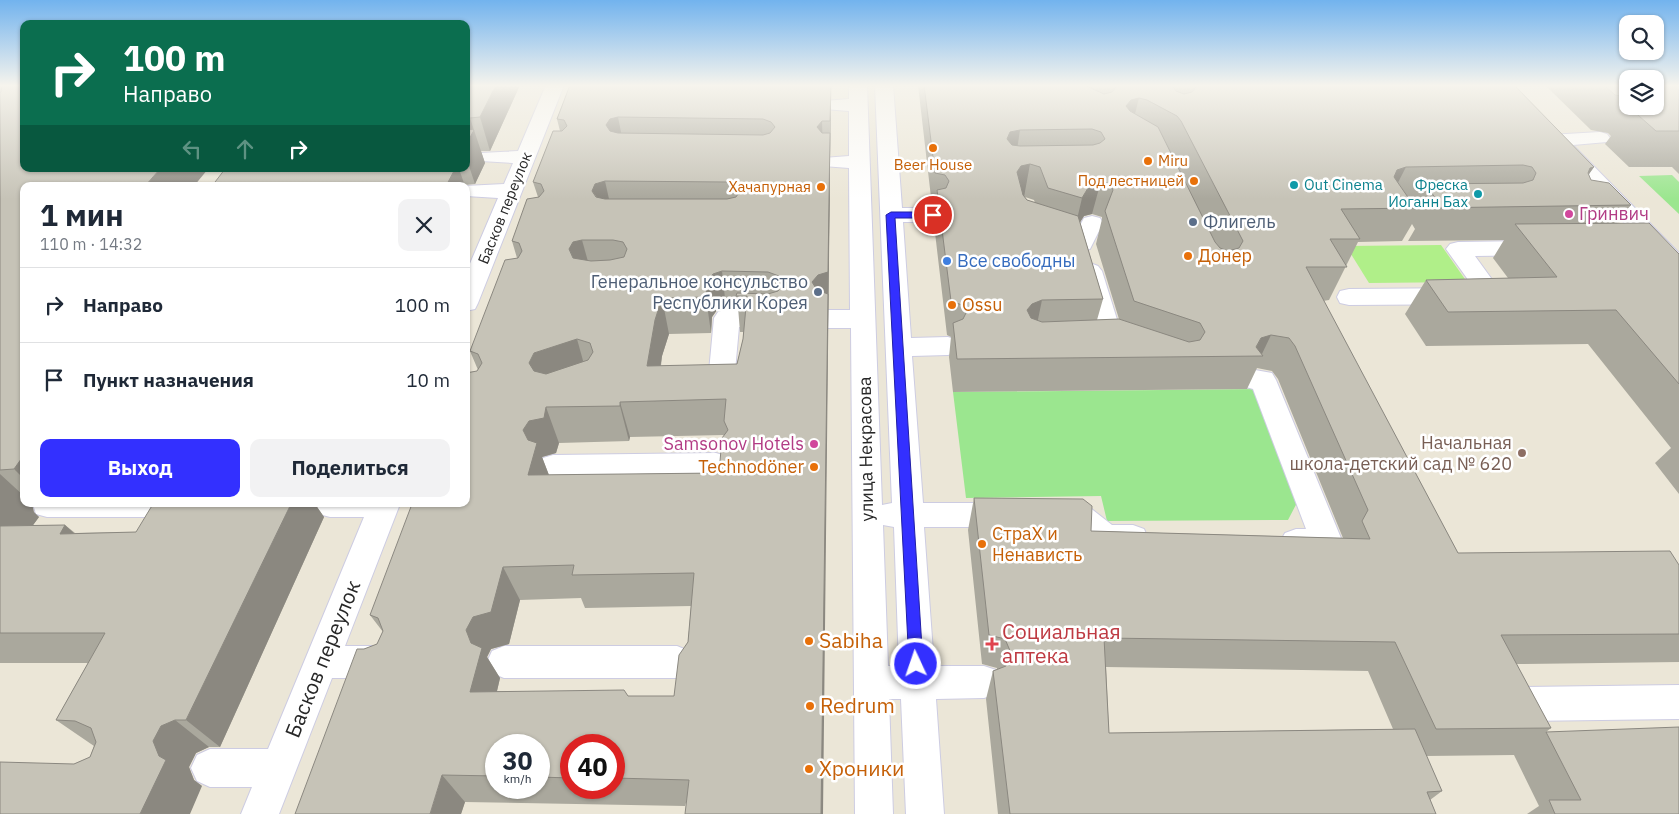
<!DOCTYPE html>
<html lang="ru">
<meta charset="utf-8">
<style>
:root{--surface:#fff;--page:#f2f2f3;--text:#1f2937;--muted:#747a83;--line:#e0e1e3;--accent:#3330ff}
body{margin:0;font-family:"IBM Plex Sans",sans-serif;background:var(--page);color:var(--text);height:100vh;display:flex;flex-direction:column;font-size:19px;white-space:nowrap}
*{box-sizing:border-box;margin:0}
p{font-size:16px;color:var(--muted)}
.icon{flex:none;width:28px;height:28px;fill:none;stroke:currentColor;stroke-width:2;stroke-linecap:round;stroke-linejoin:round}
.map{position:relative;flex:1;overflow:hidden}
.drawer{position:absolute;left:20px;top:182px;width:450px;height:325px;display:flex;flex-direction:column;background:var(--surface);border-radius:10px;box-shadow:0 1px 4px #0004}
.drawer>*{flex:none}
.banner{position:absolute;left:20px;top:20px;width:450px;height:152px;border-radius:10px;box-shadow:0 1px 4px #0004;background:#0b6e4f;color:#fff;overflow:hidden}
.fabs{position:absolute;left:1619px;top:15px;display:grid;gap:10px}
.fabs a{display:grid;place-items:center;width:45px;height:45px;border-radius:10px;background:var(--surface);box-shadow:0 1px 4px #0004;font-size:25px}
.speed{position:absolute;left:485px;top:734px;display:flex;gap:10px;font-size:25px;font-weight:700;text-align:center}
.speed>*{display:grid;place-content:center;width:65px;height:65px;border-radius:50%;background:var(--surface);box-shadow:0 1px 4px #0004;line-height:1}
.speed small{font-size:12px;font-weight:400}
.speed .limit{border:8px solid #d22;background:#fff;color:#111}
.pin{position:absolute;display:grid;place-items:center;width:42px;height:42px;color:#fff;margin:-21px;border:2px solid #fff;border-radius:50%;box-shadow:0 1px 5px #0007}
.me{position:absolute;width:55px;margin:-28px;rotate:357deg;stroke-linejoin:round;filter:drop-shadow(0 0 4px #0008)}
.turn{display:flex;align-items:center;gap:18px;height:105px;padding:0 20px;font-size:22px}
.turn .icon{width:65px;height:65px;stroke-width:2.5}
.turn b{display:block;font-size:35px;line-height:42px}
.lanes{display:flex;align-items:center;height:48px;padding:0 20px;background:#0003;justify-content:center;gap:25px;direction:ltr}
.lanes .off{opacity:.35}
.round{display:grid;place-items:center;flex:none;width:52px;height:52px;border-radius:10px;background:var(--page)}
.summary{display:flex;align-items:center;justify-content:space-between;height:85px;padding:0 20px}
h1{font-size:30px;font-weight:700;line-height:38px}
.cta{display:flex;gap:10px;margin-top:auto;padding:10px 20px}
.cta a{flex:1;height:58px;border-radius:10px;background:var(--accent);color:#fff;font-size:20px;font-weight:700;line-height:58px;text-align:center}
.cta a+a{background:var(--page);color:var(--text)}
ul{padding:0;list-style:none}
li{display:flex;align-items:center;gap:15px;height:75px;padding:0 20px;border-top:1px solid var(--line)}
li div{flex:1}
li b{display:block;font-size:19px}
li em{font-style:normal}
.map>svg:first-child{display:block}
.green{fill:#9be68f}
.pitch{fill:#b0ef89}
.lines{fill:none;stroke-linecap:round;stroke-linejoin:round}
.minor-casing{stroke:#cdcce2;stroke-width:2}
.minor{fill:#fff;fill-rule:evenodd}
.wall{fill:#aaa89d;fill-rule:evenodd}
.shaded-wall{fill:#8b8880}
.building{fill:#c6c3b7;stroke:#8b8880;fill-rule:evenodd}
.route{fill:#3330ff;stroke:#211fa6}
.food-dot{fill:#e8710a;stroke:#fff;stroke-width:2}
.culture-dot{fill:#0f9aa8;stroke:#fff;stroke-width:2}
.hotel-dot{fill:#d1479c;stroke:#fff;stroke-width:2}
.service-dot{fill:#5c6f8a;stroke:#fff;stroke-width:2}
.shop-dot{fill:#3f7fe0;stroke:#fff;stroke-width:2}
.education-dot{fill:#8d6e63;stroke:#fff;stroke-width:2}
.health-dot{fill:#e0444e;stroke:#fff;stroke-width:2}
.labels{text-anchor:middle;stroke-width:5;stroke-linejoin:round;paint-order:stroke}
.far-food-label{font-size:15px;fill:#c56008;stroke:#fff;text-anchor:end}
.far-culture-label{font-size:15px;fill:#0d838f;stroke:#fff;text-anchor:start}
.far-street-label{font-size:15px;fill:#272727;stroke:#fff}
.hotel-label{font-size:18px;fill:#b23c85;stroke:#fff;text-anchor:start}
.service-label{font-size:18px;fill:#4e5e75;stroke:#fff;text-anchor:start}
.food-label{font-size:18px;fill:#c56008;stroke:#fff;text-anchor:start}
.shop-label{font-size:18px;fill:#366cbe;stroke:#fff;text-anchor:start}
.education-label{font-size:18px;fill:#785e54;stroke:#fff;text-anchor:end}
.street-label{font-size:18px;fill:#272727;stroke:#fff}
.near-health-label{font-size:21px;fill:#be3a42;stroke:#fff;text-anchor:start}
.near-food-label{font-size:21px;fill:#c56008;stroke:#fff;text-anchor:start}
.near-street-label{font-size:21px;fill:#272727;stroke:#fff}
</style>
<div class="map">
<svg width="1679" height="814" viewBox="0 0 1679 814">
<rect width="100%" height="100%" fill="#ebe6d7"/>
<g class="green">
<path d="M1672,175l7,7v32l-40,-38z"/>
<path d="M1260,389l41,106 -13,25 -181,1 -6,-25 -135,2 -13,-106z"/>
</g>
<path class="pitch" d="M1441,245l26,37 -98,1 -23,-37z"/>
<g class="lines">
<defs>
<g id="minor">
<path d="M546,85h18l-86,218 -3,6 -9,2v-38l32,-75 -32,-2 -1,-10 39,-2 9,-21 -32,-2 -3,-4 3,-4 37,-2z"/>
<path d="M849,85h18l15,420 10,-2 -17,-418h18l9,123h31l8,2 3,5 -3,5 -8,2h-30l8,116 37,-1 9,3 4,6 -4,6 -9,3 -36,1 11,147h85l11,3 4,9 -4,9 -11,3h-84l10,139h50l12,4 5,12 -5,12 -12,4 -48,1 8,115h-38l-5,-115h-12l4,115h-38l-4,-486h-23l-9,-3 -4,-6 4,-6 9,-3h22l-1,-142 -26,-2 -3,-4 3,-4 26,-2v-45l-25,-2 -3,-4 3,-4 25,-2zM883,525l11,2 5,139h-11z"/>
<path d="M1600,132l7,2 3,4 -3,4 -34,3 106,108v22l-8,-3 -115,-122 -2,-5 -5,-2 -3,-4 3,-4z"/>
<path d="M1092,216l8,2 3,5 -13,26 -8,2 -8,-2 -4,-5 14,-26z"/>
<path d="M1535,241l8,2 4,5 -4,5 -8,2 -60,1 29,40 -3,6 -9,2 -143,1 -9,-2 -3,-6 3,-6 9,-2 125,-1 -28,-39 4,-5 8,-2z"/>
<path d="M1090,263l8,3 4,5 22,71 -4,6 -9,3 -9,-3 -4,-6 -20,-71 4,-5z"/>
<path d="M727,309l44,1 9,3 4,6 -4,6 -9,3 -32,-1 -5,55 -4,7 -9,3 -9,-3 -4,-7 6,-64 4,-6z"/>
<path d="M1255,370l17,3 4,7 67,163 -5,9c-17,6 -36,5 -53,-1l-5,-9 5,-9 11,-4h10l-53,-140 -7,-2 -4,-7 4,-7z"/>
<path d="M716,453l10,3 5,8 -5,8 -10,3 -163,2 -10,-3 -5,-8 5,-8 10,-3z"/>
<path d="M33,504h170l1,1 -4,9 -11,3h-142l-11,-3z"/>
<path d="M316,504h84l-55,142h43l12,5 5,11 -5,11 -12,5h-56l-53,136h-38l11,-27h-42l-13,-6 -6,-13 6,-13 13,-6h58l96,-232h-34l-11,-3z"/>
<path d="M1056,504h22l11,3 23,18h21l11,4 4,9 -4,9 -11,4h-27l-11,-4 -23,-19h-16l-11,-3 -4,-9 4,-9z"/>
<path d="M504,646h173l12,5 5,11 -5,11 -12,5h-173l-12,-5 -5,-11 5,-11z"/>
<path d="M1679,685v34l-155,2 -13,-5 -5,-12 5,-12 13,-5z"/>
</g>
</defs>
<use href="#minor" class="minor-casing"/>
<use href="#minor" class="minor"/>
</g>
<g class="wall">
<path d="M0,85h24v419l15,13 -6,8h32l10,8 61,-1 179,-28 9,13 -104,230h-11l-13,6 -7,14 5,13 8,6 -128,-22 16,-7 4,-11 -38,-26 32,-57h-88z"/>
<path d="M466,85h54l-30,66h-9l4,12 -10,21 -11,1 1,1h-253l13,-17h241z"/>
<path d="M570,85h261l-3,245 -143,476 -220,-4 -4,12 -97,-165 13,-5 6,-12 -13,-17 108,-245 -8,-19 47,-93 -5,-17 26,-44 -5,-15 27,-51 -3,-12zM726,307h12l2,25h3v7l-6,25 -76,2 1,-10 7,-22 42,-1 1,-16 5,-7zM724,435l-5,38 -170,2 -7,-18 14,-4 3,-10 70,-2 1,-4zM581,598l4,10 106,-2 -3,36 -14,54h-46l-131,-5 3,-13 -13,-21 4,-8 18,-5 11,-44zM496,745h43v43h-43zM571,745h43v43h-43z"/>
<path d="M918,85h596l80,82 -6,8 3,5 40,25 -14,18 62,31v240l-24,-31 16,-15 -83,-104 -162,2 -21,-32 21,-34 82,-2 -15,-20 11,-18 -96,1 7,-12 -3,-5 -10,17 -44,1 -29,58 -6,1 135,252 221,12v97l-163,2 35,64 -5,4 133,82h-152l12,-8 -25,-51 -88,1 16,35 -12,9 6,14h-438l-12,-115 7,-28 4,-1v-2l-15,-4 -14,-134 6,-32 117,33 252,7 -65,-159 -6,-8 -15,-3 -10,21 -294,3 -4,-35 2,-20 -4,-2 -13,-111 2,-17 -4,-1zM1025,197l9,3 1,3 -8,-3zM1410,200h7l-3,5zM1092,214l10,3v2l-6,25 23,75 -22,1 6,-21 -23,-77 4,-6zM1106,667l262,4 25,58 -284,4z"/>
<path d="M1545,85h83v21h27l24,-21v89l-7,-7h-43l-24,-23 6,-8 -3,-3 -17,-3z"/>
</g>
<g class="shaded-wall">
<path d="M496,85h24l-30,66 -10,-34z"/>
<path d="M831,85v26l-1,45v-35z"/>
<path d="M1139,98l-8,32 -5,-24 5,-6z"/>
<path d="M618,117l7,35 -19,-27 4,-6z"/>
<path d="M470,118l15,45 -10,21 -9,-27v-35z"/>
<path d="M822,121l1,35 -6,-29z"/>
<path d="M1020,130l-5,33 -8,-24 3,-7z"/>
<path d="M830,133v35l-7,646h-2l-3,-503 -6,-29z"/>
<path d="M1030,164l-6,33 -13,8 6,-33 4,-6z"/>
<path d="M1406,167l-17,33 -10,3 18,-33z"/>
<path d="M1594,167l-23,33 19,-32z"/>
<path d="M160,169h48l-14,17h-49z"/>
<path d="M454,169h5l6,17h-19z"/>
<path d="M605,181l8,36 -21,-26 3,-7z"/>
<path d="M1101,181l-9,33 -8,2 -10,16 8,-34 9,-15z"/>
<path d="M466,191l3,7 -3,6z"/>
<path d="M582,240l10,36 -9,2 -14,-29 4,-7z"/>
<path d="M722,271l4,36 -9,3 -5,7 -1,16 -5,-36 1,-16 6,-7z"/>
<path d="M662,298l7,36 -7,22 -7,46 -8,-36 8,-46z"/>
<path d="M1042,300l-7,34 -8,-24 5,-6z"/>
<path d="M1271,335l-10,21h-9l9,-18z"/>
<path d="M577,339l10,36 -46,24 -12,-36 5,-10z"/>
<path d="M620,402l10,35 -1,4 -9,-35z"/>
<path d="M546,407l13,36 -3,10 -14,4 8,21 -22,-3 -5,-45 6,-9z"/>
<path d="M24,455v24l-10,-10z"/>
<path d="M0,474l24,22v8h8l2,8 5,5 -30,41 -9,-7z"/>
<path d="M291,504h24l9,13 -104,230 -34,-27z"/>
<path d="M65,525l35,32 -40,-23z"/>
<path d="M503,567l17,33 -11,44 -18,5 -4,8 13,21 -10,43 -20,-29 1,-49 -5,-13 7,-13z"/>
<path d="M175,720l34,27 -13,6 -7,14 5,13 8,6 -12,28h-50l13,-73 8,-15z"/>
<path d="M442,775l23,27 -4,12h-31z"/>
</g>
<g class="building">
<path d="M2,85h22v84h136l-15,17h-121v248l-3,3h3v18l-10,14 -14,1v-377l1,-1z"/>
<path d="M466,85h30l-16,32 -10,1 -4,4z"/>
<path d="M570,85h261l-1,36h-8l-5,6 5,6h8l-2,139 -10,3 -6,7 5,8 11,4 -7,520h-136l4,-34 -75,-2v-33h-43v33l-32,-1v-32h-43v31l-54,-1 -12,39h-135l62,-165h7l13,-5 6,-13 -5,-13 -8,-3 42,-111h54v-131l11,-2 5,-8 -4,-9 -8,-3 35,-91 13,-2 4,-7 -3,-8 -7,-2 15,-42 12,-2 5,-6 -3,-7 -8,-2 20,-51h9l5,-5 -3,-6 -7,-1zM618,117l145,2 8,3 4,5 -5,6 -7,2 -145,-2 -8,-2 -4,-6 4,-6zM605,181l123,1 9,2 3,7 -4,6 -9,2h-122l-9,-2 -4,-6 3,-7zM582,240h31l10,2 4,7 -3,8 -14,3 -19,1 -18,-3 -4,-9 4,-7zM722,271l46,1 11,4 4,8 -5,7 -10,3 -31,-1 -1,3h11l-4,43 -6,25 -90,2 8,-46 7,-22 44,-1 1,-16 6,-7zM577,339l13,4 3,9 -5,8 -42,14 -12,-3 -5,-8 5,-10zM726,399l-2,22 4,9 -6,8 -3,35 -191,2 9,-32 -9,-3 -5,-10 6,-9 15,-3 2,-11 74,-1v-4zM574,565l-2,10 122,-2 -6,69 -9,13 -5,41h-46l-4,-6 -154,2 12,-44 -11,-5 -5,-13 7,-13 18,-5 12,-45z"/>
<path d="M924,85h160l20,9 8,-2 5,-6 -1,-1h56l4,6 8,3 8,-2 4,-5 -1,-2h319l80,82 -4,1 -2,5 3,7 18,3 22,22 -204,3 6,-2 4,-5 -11,-17 97,-1 10,-3 3,-7 -4,-6 -9,-2 -117,2 -9,3 -3,7 20,29 7,2 -80,1 19,30h-30l17,28h-41l152,286 212,-2 9,14v69l-178,1 50,93 -115,1 -41,-87 -291,-4 5,95 306,-4 27,62 -15,1 9,22h-426l-17,-143 13,-5 5,-13 -6,-14 -16,-4 -15,-137 109,1 9,7 -1,25 279,8 -8,-18 6,-11 -73,-164 -6,-8 -18,-3 -10,3 -5,9 7,9 -306,3 -4,-36 10,-4 4,-8 -5,-6 -11,-4 -14,-111 9,-2 3,-7 -4,-6 -10,-2zM1139,98l8,2 30,16 4,5 62,120 -4,7 -11,3 -8,-3 -5,-6 -57,-115 -28,-16 -4,-5 5,-6zM1092,129l9,3 4,7 -5,4 -7,2 -73,1 -8,-1 -5,-6 3,-7 10,-2zM1030,164l10,3 8,21 34,10 9,-15 10,-2 9,3 3,6 -8,21 29,90 66,22 5,9 -5,8 -11,2 -70,-23 -77,3 -11,-4 -4,-8 5,-6 10,-4 61,-1 -25,-83 -51,-16 -4,-5 -6,-23 4,-6z"/>
<path d="M1604,85h24v12l-13,-2z"/>
<path d="M1655,85h24v46h-23l-26,-23 3,-2h22z"/>
<path d="M466,124l2,5 6,1 -8,15z"/>
<path d="M225,169h230l-9,17h-234z"/>
<path d="M1649,223l30,31v130l-63,-74 -168,2 -22,-32 131,-3 -42,-53z"/>
<path d="M153,504h138l-105,216h-11l-14,6 -8,15 6,15 7,4 -26,54h-140v-52l74,2 16,-7 6,-15 -5,-14 -16,-7 -19,-1 49,-87h-105v-107l65,-1 -5,9 76,-2z"/>
<path d="M1679,727v87h-124l-6,-14h32l-35,-68z"/>
</g>
<linearGradient id="sky" x2="0" y2="1"><stop stop-color="#72b3ee"/><stop offset="0.43" stop-color="#f6f4ed"/><stop offset="1" stop-color="#f6f4ed" stop-opacity="0"/></linearGradient>
<rect width="1679" height="199" fill="url(#sky)"/>
<path class="route" d="M891,212h42l5,3 -5,3h-38l28,446 -2,5 -5,2 -5,-2 -2,-5 -23,-449z"/>
<g class="food-dot">
<circle cx="933" cy="148" r="5"/>
<circle cx="1148" cy="161" r="5"/>
<circle cx="1194" cy="181" r="5"/>
<circle cx="821" cy="187" r="5"/>
<circle cx="1188" cy="256" r="5"/>
<circle cx="952" cy="305" r="5"/>
<circle cx="814" cy="467" r="5"/>
<circle cx="982" cy="544" r="5"/>
<circle cx="809" cy="641" r="5"/>
<circle cx="810" cy="706" r="5"/>
<circle cx="809" cy="769" r="5"/>
</g>
<g class="culture-dot">
<circle cx="1294" cy="185" r="5"/>
<circle cx="1478" cy="194" r="5"/>
</g>
<g class="hotel-dot">
<circle cx="1569" cy="214" r="5"/>
<circle cx="814" cy="444" r="5"/>
</g>
<g class="service-dot">
<circle cx="1193" cy="222" r="5"/>
<circle cx="818" cy="292" r="5"/>
</g>
<circle class="shop-dot" cx="947" cy="261" r="5"/>
<circle class="education-dot" cx="1522" cy="453" r="5"/>
<path class="health-dot" d="M989.5 636.5h5v5h5v5h-5v5h-5v-5h-5v-5h5z"/>
<g class="labels">
<g class="far-food-label">
<text x="1158" y="166" text-anchor="start">Miru</text>
<text x="933" y="170" text-anchor="middle">Beer House</text>
<text x="1184" y="186">Под лестницей</text>
<text x="811" y="192">Хачапурная</text>
</g>
<g class="far-culture-label">
<text x="1304" y="190">Out Cinema</text>
<text x="1468" y="190" text-anchor="end">Фреска<tspan x="1468" dy="17">Иоганн Бах</tspan></text>
</g>
<g class="far-street-label">
<text transform="translate(505 208) rotate(-68)" y="5">Басков переулок</text>
</g>
<g class="hotel-label">
<text x="1579" y="220">Гринвич</text>
<text x="804" y="450" text-anchor="end">Samsonov Hotels</text>
</g>
<g class="service-label">
<text x="1203" y="228">Флигель</text>
<text x="808" y="288" text-anchor="end">Генеральное консульство<tspan x="808" dy="21">Республики Корея</tspan></text>
</g>
<g class="food-label">
<text x="1198" y="262">Донер</text>
<text x="962" y="311">Ossu</text>
<text x="804" y="473" text-anchor="end">Technodöner</text>
<text x="992" y="540">СтраХ и<tspan x="992" dy="21">Ненависть</tspan></text>
</g>
<g class="shop-label">
<text x="957" y="267">Все свободны</text>
</g>
<g class="education-label">
<text x="1512" y="449">Начальная<tspan x="1512" dy="21">школа-детский сад № 620</tspan></text>
</g>
<g class="street-label">
<text transform="translate(866 449) rotate(-91)" y="6">улица Некрасова</text>
</g>
<g class="near-health-label">
<text x="1002" y="639">Социальная<tspan x="1002" dy="24">аптека</tspan></text>
</g>
<g class="near-food-label">
<text x="819" y="648">Sabiha</text>
<text x="820" y="713">Redrum</text>
<text x="819" y="776">Хроники</text>
</g>
<g class="near-street-label">
<text transform="translate(323 659) rotate(-68)" y="7">Басков переулок</text>
</g>
</g>
</svg>
<div class="fabs">
<a><svg class="icon" aria-label="search" viewBox="0 0 24 24"><circle cx="10" cy="10" r="6"/><path d="M15 15l6 6"/></svg></a>
<a><svg class="icon" aria-label="layers" viewBox="0 0 24 24"><path d="M12 4l9 5-9 5-9-5zM3 14l9 5 9-5"/></svg></a>
</div>
<div class="speed"><div>30<small>km/h</small></div><div class="limit">40</div></div>
<div class="pin" style="left:933px;top:215px;background:#d93025"><svg class="icon" aria-label="arrive" viewBox="0 0 24 24"><path d="M6 21V4h12l-3 4 3 4H6"/></svg></div>
<svg class="me" style="left:916px;top:664px" viewBox="-20 -20 40 40"><circle r="17" fill="#3330ff" stroke="#fff" stroke-width="3"/><path d="M0-11L8 9 0 5-8 9z" fill="#fff"/></svg>
<div class="banner">
<div class="turn"><svg class="icon" aria-label="right" viewBox="0 0 24 24"><path d="M7 20v-9h11M14 6l5 5-5 5"/></svg><div><b>100 m</b>Направо</div></div>
<div class="lanes"><svg class="icon off" aria-label="left" viewBox="0 0 24 24"><path d="M17 20v-9H6M10 6l-5 5 5 5"/></svg><svg class="icon off" aria-label="ahead" viewBox="0 0 24 24"><path d="M12 20V5M6 11l6-6 6 6"/></svg><svg class="icon" aria-label="right" viewBox="0 0 24 24"><path d="M7 20v-9h11M14 6l5 5-5 5"/></svg></div>
</div>
<section class="drawer">
<div class="summary"><div><h1>1 мин</h1><p>110 m · 14:32</p></div><a class="round"><svg class="icon" aria-label="close" viewBox="0 0 24 24"><path d="M6 6l12 12M18 6L6 18"/></svg></a></div>
<ul>
<li><svg class="icon" aria-label="right" viewBox="0 0 24 24"><path d="M7 20v-9h11M14 6l5 5-5 5"/></svg><div><b>Направо</b></div><em>100 m</em></li>
<li><svg class="icon" aria-label="arrive" viewBox="0 0 24 24"><path d="M6 21V4h12l-3 4 3 4H6"/></svg><div><b>Пункт назначения</b></div><em>10 m</em></li>
</ul>
<div class="cta"><a>Выход</a><a>Поделиться</a></div>
</section>
</div>
